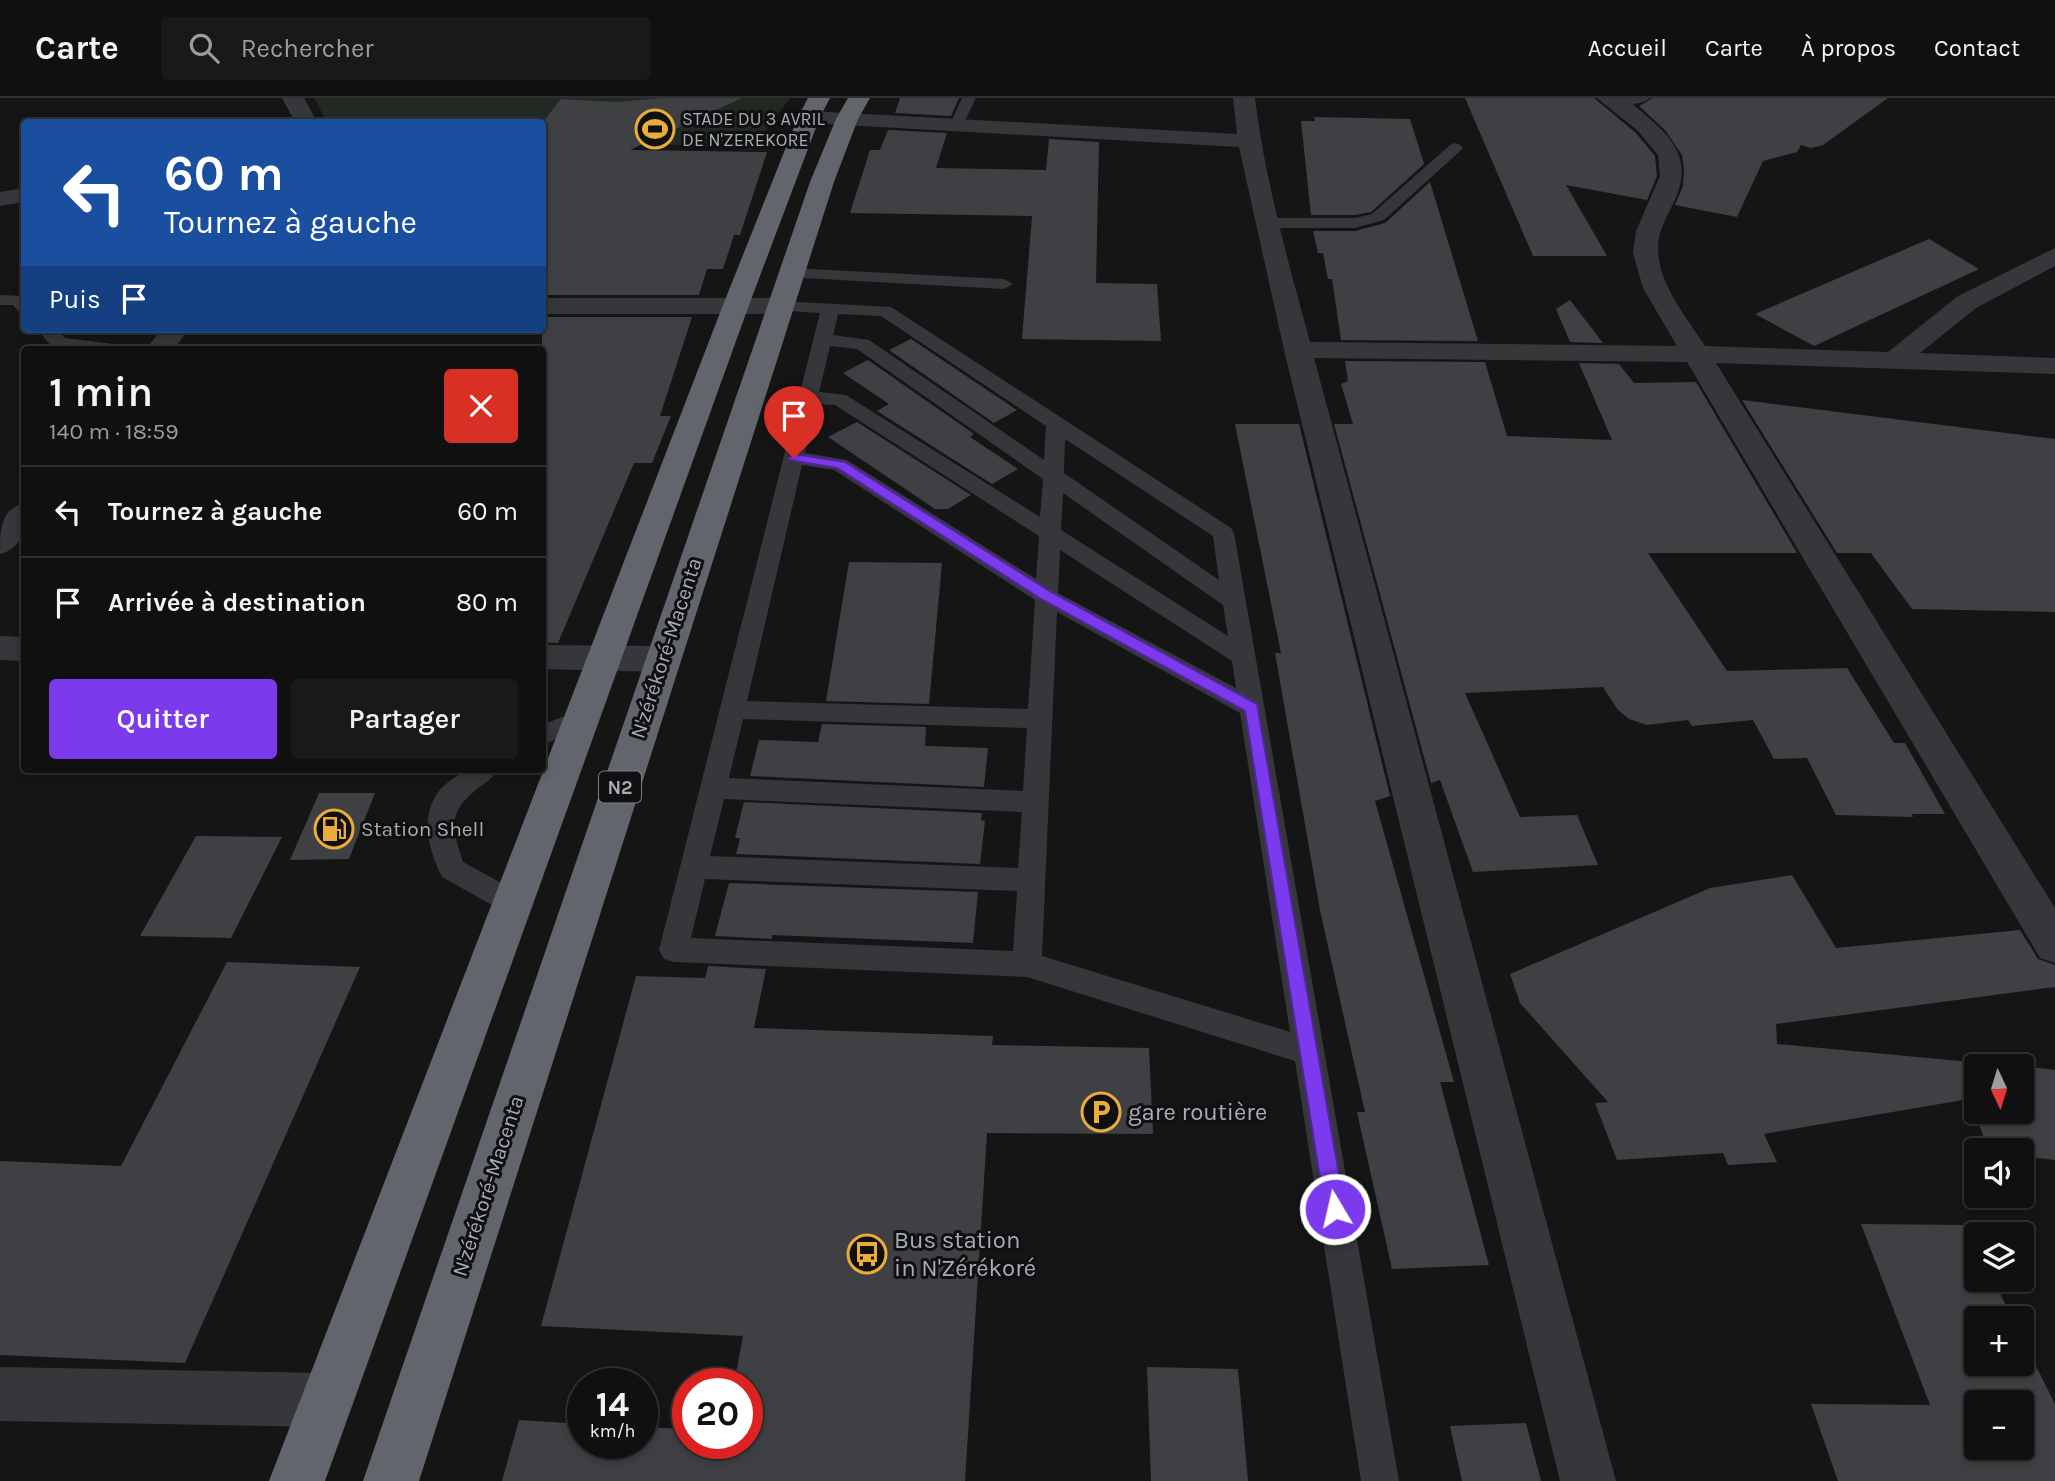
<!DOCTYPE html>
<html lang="fr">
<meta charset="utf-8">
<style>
:root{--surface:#101010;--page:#191919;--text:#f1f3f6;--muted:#9c9d9f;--line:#303030;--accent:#7c3aed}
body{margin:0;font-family:Karla,sans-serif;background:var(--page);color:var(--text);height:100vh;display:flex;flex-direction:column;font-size:26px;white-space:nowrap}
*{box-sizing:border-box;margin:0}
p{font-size:23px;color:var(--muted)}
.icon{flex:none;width:38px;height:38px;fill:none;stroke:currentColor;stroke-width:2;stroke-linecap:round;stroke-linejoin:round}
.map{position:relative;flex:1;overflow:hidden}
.sheet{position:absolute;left:21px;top:248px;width:525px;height:427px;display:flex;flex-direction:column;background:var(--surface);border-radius:7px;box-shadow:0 4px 10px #0003,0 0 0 2px var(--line)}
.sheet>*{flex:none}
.banner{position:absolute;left:21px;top:21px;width:525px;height:214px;border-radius:7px;box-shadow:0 4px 10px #0003,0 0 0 2px var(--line);background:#1a4fa0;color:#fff;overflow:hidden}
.needle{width:46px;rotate:176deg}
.tools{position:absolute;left:1964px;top:956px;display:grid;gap:14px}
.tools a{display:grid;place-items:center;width:70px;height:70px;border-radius:7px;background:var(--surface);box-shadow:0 4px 10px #0003,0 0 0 2px var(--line);font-size:35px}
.speed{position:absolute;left:567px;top:1270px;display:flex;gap:14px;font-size:35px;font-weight:700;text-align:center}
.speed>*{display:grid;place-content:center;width:91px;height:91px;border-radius:50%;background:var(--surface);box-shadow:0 4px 10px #0003,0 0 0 2px var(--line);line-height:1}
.speed small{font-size:18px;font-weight:400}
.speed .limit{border:10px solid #d22;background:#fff;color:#111}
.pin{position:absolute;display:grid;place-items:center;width:60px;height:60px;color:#fff;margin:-72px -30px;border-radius:50% 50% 50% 0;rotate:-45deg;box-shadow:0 0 7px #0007}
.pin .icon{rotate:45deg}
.me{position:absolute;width:77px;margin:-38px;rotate:351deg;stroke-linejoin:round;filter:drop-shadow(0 0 5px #0008)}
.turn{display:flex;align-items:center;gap:24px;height:147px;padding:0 28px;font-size:32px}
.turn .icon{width:91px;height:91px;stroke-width:2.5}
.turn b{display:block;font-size:49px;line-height:60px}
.then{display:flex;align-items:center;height:66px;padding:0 28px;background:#0003;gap:14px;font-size:26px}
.round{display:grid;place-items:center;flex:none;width:74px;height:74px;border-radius:7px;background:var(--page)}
.headline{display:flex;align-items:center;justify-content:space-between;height:119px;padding:0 28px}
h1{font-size:42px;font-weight:600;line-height:52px}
.primary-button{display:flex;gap:14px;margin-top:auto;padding:14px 28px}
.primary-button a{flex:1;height:80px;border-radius:7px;background:var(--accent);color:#fff;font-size:28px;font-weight:600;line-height:80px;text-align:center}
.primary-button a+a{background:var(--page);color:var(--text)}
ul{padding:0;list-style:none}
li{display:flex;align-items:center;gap:21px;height:91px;padding:0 28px;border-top:2px solid var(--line)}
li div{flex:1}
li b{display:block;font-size:26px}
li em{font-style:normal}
header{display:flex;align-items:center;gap:42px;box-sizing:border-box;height:98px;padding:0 35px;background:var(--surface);border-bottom:2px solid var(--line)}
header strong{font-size:33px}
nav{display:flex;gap:38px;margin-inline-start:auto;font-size:24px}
.search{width:490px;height:63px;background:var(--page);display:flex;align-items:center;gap:18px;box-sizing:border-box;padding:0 24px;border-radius:7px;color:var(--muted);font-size:26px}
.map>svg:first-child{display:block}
.green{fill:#212922}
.building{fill:#3f4043;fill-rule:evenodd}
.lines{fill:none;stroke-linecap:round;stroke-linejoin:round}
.lane{fill:#36373b;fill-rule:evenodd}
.street{fill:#36373b;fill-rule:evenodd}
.highway{fill:#62656c;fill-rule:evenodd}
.route{fill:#7c3aed;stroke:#51269a;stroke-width:2}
.labels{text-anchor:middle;stroke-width:6;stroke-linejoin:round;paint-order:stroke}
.far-poi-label{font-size:18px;fill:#a7acb6;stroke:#101011;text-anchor:start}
.shield{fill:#101011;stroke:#7a7d84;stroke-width:2}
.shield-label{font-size:19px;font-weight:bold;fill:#a7acb6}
.street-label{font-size:21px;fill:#a7acb6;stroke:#101011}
.poi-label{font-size:21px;fill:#a7acb6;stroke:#101011;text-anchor:start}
.near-poi-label{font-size:24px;fill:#a7acb6;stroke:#101011;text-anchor:start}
</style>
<header>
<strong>Carte</strong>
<div class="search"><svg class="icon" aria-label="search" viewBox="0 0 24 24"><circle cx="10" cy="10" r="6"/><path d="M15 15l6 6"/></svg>Rechercher</div>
<nav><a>Accueil</a><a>Carte</a><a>À propos</a><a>Contact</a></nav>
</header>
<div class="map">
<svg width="2055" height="1383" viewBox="0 0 2055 1383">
<rect width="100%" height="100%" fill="#151516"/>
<path class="green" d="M314,0h476l-38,52 -209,-14 -1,-14h-215z"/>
<g class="building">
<path d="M662,0h80l-112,52 137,2 -27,83h-6l-11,34h-16l-8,26h-157v-172l19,-24 55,3z"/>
<path d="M900,0h59l-8,18 -56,-3z"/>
<path d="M1465,0h129l42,35 19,23 2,20 -10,24 -81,-15 41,71h-74z"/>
<path d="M1653,0h235l-65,47 -12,3 -10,-3 -4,7 -34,9 -26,56 -62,-12 8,-19 1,-16 -2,-15 -17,-25 -26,-24z"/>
<path d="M1314,19l96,2 14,45 -53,48 -16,3h-44l-10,-94h14z"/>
<path d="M888,32l59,3 -11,35 110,2 3,-31 50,3 -3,141 61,1 4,57 -139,-2 10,-123 -182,-3 20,-63h10z"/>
<path d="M1430,84l48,159 -137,-1 -9,-61h-4l-5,-26h-5l-5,-22h42l30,-8z"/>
<path d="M1929,141l50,30 -165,77 -59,-32z"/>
<path d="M1570,202l33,43 -33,-1 -14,-33z"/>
<path d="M542,219h150l-32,99h11l-19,47h-18l-76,180 -16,-1z"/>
<path d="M911,241l106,71 -23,13 -105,-73z"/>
<path d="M868,262l106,74 -4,3 48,32 -26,15 -115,-73 12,-7 -46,-31z"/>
<path d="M1345,263l140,1 22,74 105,4 -33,-77 40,1 15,19 62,-1 101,171h-149l79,118 120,-3 47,75h11l40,71h-33l1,3 -77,-2 -29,-57 -33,1 -21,-39 -61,6 -4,-6 -41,5 -18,-6 -11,-9 -15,-23 -138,6 55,124 57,-2 21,50 -125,7 -33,-92 -9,3 -97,-359h19l-12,-40 7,-3z"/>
<path d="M1742,302l313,39v173l-143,-3 -41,-56h-34z"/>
<path d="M857,324l114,73 -23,14h-13l-107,-72z"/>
<path d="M1235,326h64l91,372 -15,5 79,281h-14l49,183 -97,4 -35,-157h8l-45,-202 -45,-257h6z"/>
<path d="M849,464l93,1 -13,141 -103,-3z"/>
<path d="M822,626l104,3 -1,19 63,2 -4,39 -234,-11 9,-36 59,2z"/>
<path d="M319,695h56l-26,66 -59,1z"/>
<path d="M744,704l238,11 -1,7 4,1 -5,43 -244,-10 4,-16h-5z"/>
<path d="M196,738l86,1 -51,101 -91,-2z"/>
<path d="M1792,777l44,73 184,-18 18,29 17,6v22l-279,37 1,20 237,22h-38v45h45v-45l34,4v90l-34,-4v-6h-32l-20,-51 -205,35 13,28 -49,3 -5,-12 -106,7 -22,-57 13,-1 -88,-99 -10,-29 200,-86z"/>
<path d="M729,785l249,9 -5,51 -201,-8v4l-57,-3z"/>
<path d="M227,864l133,5 -175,396 -185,-8v-194l121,5z"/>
<path d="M708,868l58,3 -12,59 239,8 -1,9 157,3 4,86 -166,-1 -22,348h-463l17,-61 64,4v20h59v-17l46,2v15h59v-60h-13l9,-48 -202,-10 95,-350 69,2z"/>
<path d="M1861,1126l105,1 10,19v35h17l19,39h-36v45h45v-27l34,68v77h-217l-27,-77 119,1zM1976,1304h45v45h-45z"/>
<path d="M1147,1269l91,2 10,112h-97z"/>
<path d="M1526,1325l15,58h-79l-12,-55z"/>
</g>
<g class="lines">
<g class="lane">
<path d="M962,0h14l-14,29h-10l-2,-3z"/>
<path d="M1612,0h38c-8,7 -27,8 -38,6z"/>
<path d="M1455,45l5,2 3,3 -3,3 -76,69 -29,8h-89l-8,-5 8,-5h89l17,-4 78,-69z"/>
<path d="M791,170l213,11 9,5 -9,5 -219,-12 -3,-4z"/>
<path d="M0,197l24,1v16l-6,-1 -5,-6h-13z"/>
<path d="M780,203l111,6 340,221 3,5 165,948h-38l-66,-420 -268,-84 -353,-15 -10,-3 -5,-9 161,-637 -46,-3 -3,-4 3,-4zM838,216l43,2 165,110 -2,34 -175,-120 -36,-5zM830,248l27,3 186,130 -3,38 -194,-122 -27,-3zM816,306l19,1 204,131 -3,43 -189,-119 -42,-7zM1065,341l148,97 6,44 -155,-107zM802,367l32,5 201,130 -7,109 -281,-8zM1063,395l160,112 5,31 -167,-106zM1060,452l172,111 4,27 -178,-95zM1057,514l183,101 50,319 -248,-76zM743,621l284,9 -4,63 -294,-13zM724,701l298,13 -4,56 -308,-12zM705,781l312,12 -4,60 -322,-13z"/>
<path d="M37,231h19l9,9 48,6 9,6 -63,-1 -7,-2z"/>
<path d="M582,611l9,2 4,7 -4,7 -49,20v-20z"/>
<path d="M466,672h31c-5,9 -12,13 -20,19 -30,24 -25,39 -14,73l60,33 4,8 -4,8 -10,4 -10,-4 -61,-34c-13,-26 -23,-60 -3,-86 6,-8 18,-15 27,-21z"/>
</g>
<g class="street">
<path d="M282,0h22l11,20 -2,4h-20v-4z"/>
<path d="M1233,0h22c10,83 33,163 55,244l367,4 -34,-58 -10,-35 3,-22 24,-55 -2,-21 -20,-24 -41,-33h29c36,33 73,52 47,106 -7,14 -16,29 -15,46 1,35 29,68 47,96l183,6 70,-56 97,-48v18l-79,42 -56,45 135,5v16l-339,-11 339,545v55l-15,-5 -353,-596 -373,-4 302,1123h-56l-276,-1131 -45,-203 -430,-24 -8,-1 -3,-5 3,-5 8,-1 428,23z"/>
<path d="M24,90v14l-24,4v-14z"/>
<path d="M542,200h238l9,2 4,6 -4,6 -9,2h-238z"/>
<path d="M162,231h27l-16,21h-28z"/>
<path d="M24,405c2,22 1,44 -24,51 0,-24 0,-44 24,-51z"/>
<path d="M0,538l24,1v24l-24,-1z"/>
<path d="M542,547l120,1 12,4 6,9 -6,9 -12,4 -120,-3z"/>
<path d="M0,1269l327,6 19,8 8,19 -8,19 -19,8 -327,-6z"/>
</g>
<g class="highway">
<path d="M808,0h22l-10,19 -71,188 -424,1176h-56l454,-1176 75,-188z"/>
<path d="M848,0h22l-12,21 -24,63 -415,1299h-56l447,-1299 26,-63z"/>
</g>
</g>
<path class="route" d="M794,356l51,8 206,130 206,112 88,505 -3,8 -7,2 -7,-2 -3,-8 -80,-498 -204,-112 -204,-131 -47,-8 -2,-2z"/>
<defs>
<symbol id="stadium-ring" viewBox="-11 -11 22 22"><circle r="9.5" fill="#101011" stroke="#eaad39" stroke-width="1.5"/><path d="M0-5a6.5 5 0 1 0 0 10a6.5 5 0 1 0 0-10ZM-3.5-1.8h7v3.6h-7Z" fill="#eaad39"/></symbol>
<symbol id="fuel-ring" viewBox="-11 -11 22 22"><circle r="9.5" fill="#101011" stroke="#eaad39" stroke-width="1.5"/><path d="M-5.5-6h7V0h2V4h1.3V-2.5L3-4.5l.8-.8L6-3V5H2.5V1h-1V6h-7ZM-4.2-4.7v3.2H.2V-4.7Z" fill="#eaad39"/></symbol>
<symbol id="parking-ring" viewBox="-11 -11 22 22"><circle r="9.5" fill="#101011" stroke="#eaad39" stroke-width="1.5"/><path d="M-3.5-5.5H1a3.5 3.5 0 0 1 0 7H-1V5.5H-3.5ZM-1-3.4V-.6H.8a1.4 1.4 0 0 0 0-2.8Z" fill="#eaad39"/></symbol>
<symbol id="bus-ring" viewBox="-11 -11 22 22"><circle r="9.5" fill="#101011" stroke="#eaad39" stroke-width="1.5"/><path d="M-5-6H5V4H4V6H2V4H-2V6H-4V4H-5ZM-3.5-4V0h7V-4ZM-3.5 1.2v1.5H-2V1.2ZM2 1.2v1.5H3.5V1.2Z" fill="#eaad39"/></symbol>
</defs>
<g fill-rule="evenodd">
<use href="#stadium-ring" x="633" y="9" width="44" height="44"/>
<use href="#fuel-ring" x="312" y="709" width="44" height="44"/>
<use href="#parking-ring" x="1079" y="992" width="44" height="44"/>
<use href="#bus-ring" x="845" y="1134" width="44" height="44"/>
</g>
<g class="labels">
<g class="far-poi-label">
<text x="682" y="27">STADE DU 3 AVRIL<tspan x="682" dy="21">DE N'ZEREKORE</tspan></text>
</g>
<rect class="shield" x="599" y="673.5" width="42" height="31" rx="5"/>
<g class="shield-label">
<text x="620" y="696">N2</text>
</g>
<g class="street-label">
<text transform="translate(666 550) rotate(-72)" y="7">N'zérékoré-Macenta</text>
<text transform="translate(488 1088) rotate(-72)" y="7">N'zérékoré-Macenta</text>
</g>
<g class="poi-label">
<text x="361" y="738">Station Shell</text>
</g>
<g class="near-poi-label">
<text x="1128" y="1022">gare routière</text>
<text x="894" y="1150">Bus station<tspan x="894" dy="28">in N'Zérékoré</tspan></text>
</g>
</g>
</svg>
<div class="tools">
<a><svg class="needle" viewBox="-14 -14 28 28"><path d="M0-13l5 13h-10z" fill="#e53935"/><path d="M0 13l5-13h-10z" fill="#9c9d9f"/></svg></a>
<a><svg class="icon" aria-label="sound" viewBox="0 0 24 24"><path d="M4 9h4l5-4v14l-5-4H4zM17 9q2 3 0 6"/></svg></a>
<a><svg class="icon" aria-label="layers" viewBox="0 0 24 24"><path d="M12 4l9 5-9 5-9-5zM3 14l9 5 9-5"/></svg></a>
<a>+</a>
<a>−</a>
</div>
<div class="speed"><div>14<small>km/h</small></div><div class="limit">20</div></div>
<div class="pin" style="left:794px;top:360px;background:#d93025"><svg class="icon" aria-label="arrive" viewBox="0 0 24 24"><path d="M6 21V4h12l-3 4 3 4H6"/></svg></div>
<svg class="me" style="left:1335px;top:1111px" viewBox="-20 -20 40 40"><circle r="17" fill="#7c3aed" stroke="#fff" stroke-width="3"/><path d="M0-11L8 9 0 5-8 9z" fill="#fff"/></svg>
<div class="banner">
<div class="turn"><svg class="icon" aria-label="left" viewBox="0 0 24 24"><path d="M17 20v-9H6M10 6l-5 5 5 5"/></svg><div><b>60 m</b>Tournez à gauche</div></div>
<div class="then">Puis<svg class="icon" aria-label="arrive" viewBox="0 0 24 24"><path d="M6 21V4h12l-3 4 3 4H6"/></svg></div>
</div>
<section class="sheet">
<div class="headline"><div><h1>1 min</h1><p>140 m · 18:59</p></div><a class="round" style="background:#d93025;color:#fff"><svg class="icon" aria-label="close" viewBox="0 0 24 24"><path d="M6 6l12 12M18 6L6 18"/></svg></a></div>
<ul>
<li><svg class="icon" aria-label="left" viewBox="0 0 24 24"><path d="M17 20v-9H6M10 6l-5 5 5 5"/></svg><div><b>Tournez à gauche</b></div><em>60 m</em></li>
<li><svg class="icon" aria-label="arrive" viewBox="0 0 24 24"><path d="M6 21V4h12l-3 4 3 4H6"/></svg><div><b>Arrivée à destination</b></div><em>80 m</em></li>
</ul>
<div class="primary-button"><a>Quitter</a><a>Partager</a></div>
</section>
</div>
